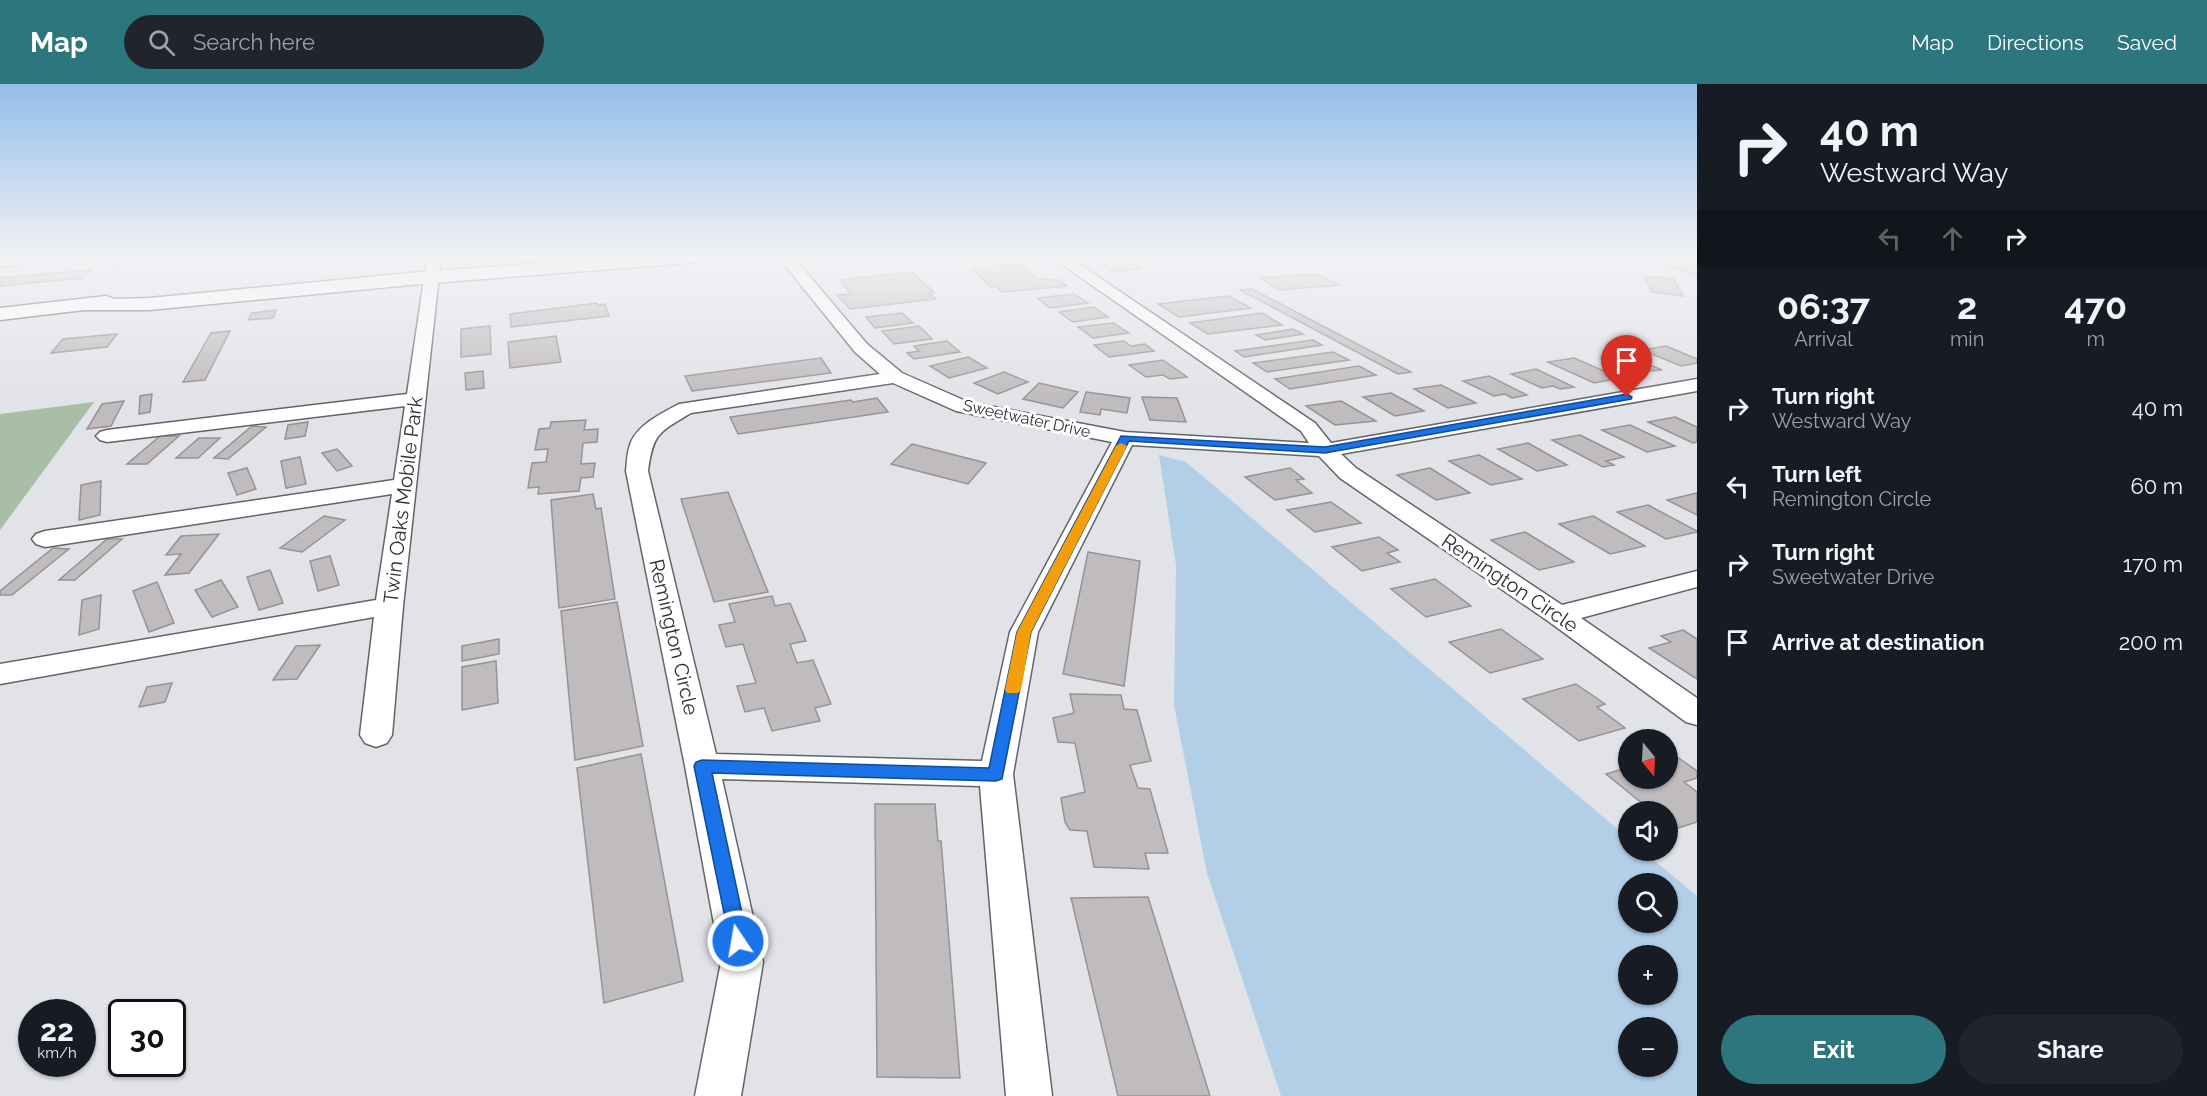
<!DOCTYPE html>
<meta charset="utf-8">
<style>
:root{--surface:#171b24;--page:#20242c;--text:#f1f3f6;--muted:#9ea1a6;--accent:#2e767e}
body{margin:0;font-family:Raleway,sans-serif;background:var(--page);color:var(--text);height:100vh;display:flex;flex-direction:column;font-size:22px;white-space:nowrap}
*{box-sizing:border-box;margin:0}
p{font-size:20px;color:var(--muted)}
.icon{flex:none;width:33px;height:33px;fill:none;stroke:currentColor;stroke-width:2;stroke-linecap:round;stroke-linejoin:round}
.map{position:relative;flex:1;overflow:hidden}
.drawer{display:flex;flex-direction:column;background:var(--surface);width:510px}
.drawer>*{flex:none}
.guide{background:#171b24;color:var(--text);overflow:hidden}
.needle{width:39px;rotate:162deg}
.buttons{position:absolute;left:1618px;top:645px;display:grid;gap:12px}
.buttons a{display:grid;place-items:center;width:60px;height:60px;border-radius:50%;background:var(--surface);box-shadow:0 2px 4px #0004;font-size:30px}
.speed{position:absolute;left:18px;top:915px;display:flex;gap:12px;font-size:30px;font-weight:700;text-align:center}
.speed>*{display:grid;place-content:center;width:78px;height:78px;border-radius:50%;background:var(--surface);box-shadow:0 2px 4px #0004;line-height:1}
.speed small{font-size:15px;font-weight:400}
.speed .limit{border:3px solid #111;border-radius:9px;background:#fff;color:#111}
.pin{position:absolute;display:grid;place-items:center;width:51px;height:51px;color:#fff;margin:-62px -26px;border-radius:50% 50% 50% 0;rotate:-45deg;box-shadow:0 0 6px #0007}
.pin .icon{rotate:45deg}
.me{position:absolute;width:66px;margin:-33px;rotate:348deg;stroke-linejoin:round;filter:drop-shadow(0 0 4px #0008)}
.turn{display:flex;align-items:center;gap:21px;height:126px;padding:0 24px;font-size:27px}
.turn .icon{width:78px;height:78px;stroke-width:2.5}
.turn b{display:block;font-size:42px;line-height:51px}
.lanes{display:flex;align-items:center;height:57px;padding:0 24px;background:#0003;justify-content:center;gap:30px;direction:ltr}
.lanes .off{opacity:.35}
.eta{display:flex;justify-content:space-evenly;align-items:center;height:102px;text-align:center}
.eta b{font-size:36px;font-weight:700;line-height:42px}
.cta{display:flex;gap:12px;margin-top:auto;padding:12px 24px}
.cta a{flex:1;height:69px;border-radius:36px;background:var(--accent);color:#fff;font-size:24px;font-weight:700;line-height:69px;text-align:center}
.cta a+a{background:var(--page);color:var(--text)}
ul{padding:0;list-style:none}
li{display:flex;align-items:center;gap:18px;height:78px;padding:0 24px}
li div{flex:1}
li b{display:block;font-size:22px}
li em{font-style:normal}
header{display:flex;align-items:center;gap:36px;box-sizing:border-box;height:84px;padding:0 30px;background:var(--accent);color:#fff}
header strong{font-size:28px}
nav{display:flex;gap:33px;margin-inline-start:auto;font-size:21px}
.search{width:420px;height:54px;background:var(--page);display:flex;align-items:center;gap:15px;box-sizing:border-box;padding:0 21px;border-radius:33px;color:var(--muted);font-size:22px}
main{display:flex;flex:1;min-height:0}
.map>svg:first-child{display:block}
.green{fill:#a9bea6}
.water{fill:#b3cee7;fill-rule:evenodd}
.building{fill:#c0bbbd;stroke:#979294;stroke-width:1.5}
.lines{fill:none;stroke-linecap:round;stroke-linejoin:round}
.minor-casing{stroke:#636469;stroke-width:3}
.primary-casing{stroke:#636469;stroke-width:3}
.minor{fill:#fff;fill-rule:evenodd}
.primary{fill:#fff;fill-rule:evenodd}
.route{fill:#1a73e8;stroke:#114b97;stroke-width:1.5}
.slow{fill:#f59e0b}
.labels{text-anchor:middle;stroke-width:6;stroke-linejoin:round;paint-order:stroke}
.far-street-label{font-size:16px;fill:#303133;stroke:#fff}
.street-label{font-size:20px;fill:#303133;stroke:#fff}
</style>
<header>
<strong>Map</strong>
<div class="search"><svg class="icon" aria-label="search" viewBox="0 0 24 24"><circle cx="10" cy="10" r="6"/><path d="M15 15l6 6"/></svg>Search here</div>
<nav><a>Map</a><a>Directions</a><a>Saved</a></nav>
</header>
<main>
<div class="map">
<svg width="1697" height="1012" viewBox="0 0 1697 1012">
<rect width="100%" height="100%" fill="#e1e3e8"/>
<path class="green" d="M94,318l-94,128v-116z"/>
<path class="water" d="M1159,371l27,7 443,377v11l14,1 54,45v200h-416l-74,-223 -33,-168 2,-140zM1629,800h39v38h-39zM1629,872h39v38h-39zM1629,944h39v38h-39z"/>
<g class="building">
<path d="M121,174h32l-38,7z"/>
<path d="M1091,174h33l17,10 -28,4z"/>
<path d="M1646,174h34l17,6v12z"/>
<path d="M1020,180l18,15 22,1 7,6 -65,6 -5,-5h-6l-20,-19z"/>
<path d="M91,186l-8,8 -83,8v-8z"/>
<path d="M912,188l22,20 -5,1 7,6 -86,10 -13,-14 15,-1 -13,-14z"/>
<path d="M1317,190l21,11 -59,5 -19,-12z"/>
<path d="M1644,192l30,3 9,17 -31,-4z"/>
<path d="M1252,205l159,83 -13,2 -158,-84z"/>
<path d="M1074,210l14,9 -38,5 -13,-10z"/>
<path d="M1228,212l23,12 -72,9 -21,-13z"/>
<path d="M597,219l1,2 7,-1 4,12 -98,11 -1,-13z"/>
<path d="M1094,223l14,10 -35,5 -14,-10z"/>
<path d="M276,226l-3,8 -25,2 4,-7z"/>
<path d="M902,229l11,10 -38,5 -9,-11z"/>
<path d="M1262,229l20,12 -74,9 -18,-11z"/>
<path d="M1113,239l16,10 -36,5 -15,-11z"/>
<path d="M490,242l1,28 -30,3v-28z"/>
<path d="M919,242l13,13 -38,5 -12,-13z"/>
<path d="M1293,245l10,5 -38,6 -9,-5z"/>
<path d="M230,247l-25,49 -22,2 28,-49z"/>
<path d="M117,250l-10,13 -56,6 12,-14z"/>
<path d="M556,252l5,26 -51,6 -2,-26z"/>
<path d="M1313,256l9,5 -78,12 -9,-6z"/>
<path d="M947,257l13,11 -46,7 -7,-6 12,-2 -5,-5z"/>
<path d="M1124,257l7,5 14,-2 9,7 -45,6 -15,-12z"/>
<path d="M1666,262l31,13v4l-16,3 -39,-16z"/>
<path d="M1333,268l16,8 -82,12 -14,-9z"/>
<path d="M1624,270l38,16 -28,2 -33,-14z"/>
<path d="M968,273l19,11 -38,10 -19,-12z"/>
<path d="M821,274l10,15 -139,18 -7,-15z"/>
<path d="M1574,274l46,20 -26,5 -46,-21z"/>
<path d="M1163,276l24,17 -17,2 -7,-4 -17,2 -17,-12z"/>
<path d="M1359,282l17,9 -86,14 -15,-10z"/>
<path d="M1536,285l38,18 -14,2 -7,-3 -11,2 -31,-14z"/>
<path d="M483,287l1,17 -18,2 -1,-17z"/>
<path d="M1004,288l24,10 -30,12 -24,-11z"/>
<path d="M1489,292l38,19 -15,3 -7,-4 -11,2 -31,-15z"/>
<path d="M1039,299l39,9 -15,16 -40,-9z"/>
<path d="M1441,301l35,18 -28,5 -34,-19z"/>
<path d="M1086,308l44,6 -3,15 -26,-4 -1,6 -20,-3z"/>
<path d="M1391,309l33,18 -29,5 -32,-19z"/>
<path d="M152,310l-2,18 -11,2 1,-18z"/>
<path d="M1142,313l35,1 9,24 -36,-2z"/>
<path d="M877,314l11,14 -150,22 -8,-17 121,-17 2,2z"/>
<path d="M124,317l-13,25 -24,3 15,-25z"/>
<path d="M1341,317l35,20 -41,4 -29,-19z"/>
<path d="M1675,333l22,10v15l-4,1 -45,-21z"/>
<path d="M586,336l-2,10 14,-1 -1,13 -14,1 -2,21 14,-1 -2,14 -12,1 -2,13 -41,3 1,-7 -11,1 4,-25 14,-1 2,-13 -13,1 4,-21 11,-1 1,-6z"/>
<path d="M308,338l-3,14 -20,3 3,-14z"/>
<path d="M1630,341l45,21 -28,6 -45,-22z"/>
<path d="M252,342l14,1 -38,32 -14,-1z"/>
<path d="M1580,351l44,22 -18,4 8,4 -11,2 -51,-27z"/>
<path d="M160,352h19l-32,28h-20z"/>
<path d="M199,354h21l-22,20h-22z"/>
<path d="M1528,359l39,22 -30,6 -39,-22z"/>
<path d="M912,360l74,19 -18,21 -77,-20z"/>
<path d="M337,365l15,17 -15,5 -15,-18z"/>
<path d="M1479,371l43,24 -31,6 -42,-24z"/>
<path d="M300,373l6,27 -20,4 -5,-27z"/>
<path d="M247,384l9,21 -19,6 -9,-22z"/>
<path d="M1290,384l14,11 -8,1 16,13 -37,7 -30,-23z"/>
<path d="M1430,384l40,25 -34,7 -39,-25z"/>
<path d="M101,397l-1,34 -21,5 2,-35z"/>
<path d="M728,408l40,100 -54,10 -33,-103z"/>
<path d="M1697,409v22l-30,-15z"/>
<path d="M593,410l3,15 5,-1 14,91 -56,9 -8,-108z"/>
<path d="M1331,418l30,21 -46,9 -28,-22z"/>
<path d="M1648,421l49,26v1l-31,7 -49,-27z"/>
<path d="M324,432l21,4 -43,32 -22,-4z"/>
<path d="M1593,432l52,30 -35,8 -51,-30z"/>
<path d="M1525,448l49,30 -35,8 -48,-30z"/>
<path d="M219,450l-30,39 -24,2 16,-21 -15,1 15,-19z"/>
<path d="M1379,453l19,13 -11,3 13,9 -38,9 -30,-24z"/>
<path d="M107,455h15l-47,41h-16z"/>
<path d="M53,464l16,1 -57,46h-12v-4z"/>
<path d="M1088,468l52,9 -16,125 -61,-12z"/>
<path d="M330,472l9,29 -21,6 -8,-30z"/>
<path d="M270,486l13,33 -24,7 -12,-33z"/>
<path d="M1435,495l36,27 -45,11 -35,-28z"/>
<path d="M221,496l17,27 -26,10 -17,-27z"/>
<path d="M157,498l17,41 -25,9 -16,-41z"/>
<path d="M101,511l-2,34 -20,6 3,-35z"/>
<path d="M772,512l3,10 15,-3 16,38 -16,3 7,19 16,-3 18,44 -16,4 5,13 -48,10 -8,-23 -19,4 -8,-26 19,-3 -13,-39 -17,3 -7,-22 16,-3 -6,-18z"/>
<path d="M617,518l26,144 -68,14 -14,-149z"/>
<path d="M1501,545l42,30 -53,14 -41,-31z"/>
<path d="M1683,546l14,9v40l-48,-31 22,-6 -10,-6z"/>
<path d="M499,555v15l-37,7v-15z"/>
<path d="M320,561l-23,34 -24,1 23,-34z"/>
<path d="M496,577l2,42 -36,7v-43z"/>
<path d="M172,599l-7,19 -26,5 8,-20z"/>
<path d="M1576,600l29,20 -8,3 28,21 -46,13 -56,-42z"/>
<path d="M1070,610l51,1 3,14 13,1 14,51 -21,4 8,23 12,1 18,64h-23l4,16 -55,-2 -7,-36 -17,-1 -5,-8 -4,-24 24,-6 -10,-49 -17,-1 -5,-24 21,-5z"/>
<path d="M641,670l42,227 -79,22 -27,-235z"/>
<path d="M1673,670l24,17v7l-13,4 13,10v30l-22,7 -7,-6v-11h-15l-47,-38 23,-7v11h39v-23z"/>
<path d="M875,720h60l3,37h3l19,237 -83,-1z"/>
<path d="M1148,813l62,199h-92l-47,-198z"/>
</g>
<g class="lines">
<defs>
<g id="minor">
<path d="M493,174h14v4l-7,4 -5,-1z"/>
<path d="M779,174h15l73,86 35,29 66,29 157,30 184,11 -8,-12 -248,-173h17l245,165 16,20 366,-64v12l-356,63 15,14 206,137 135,-34v16l-116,31 116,80v27l-11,-3 -138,-101 -208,-143 -21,-22 -187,-11 -94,187 -25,142 39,322h-46l-26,-310 -258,-7 41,183 -22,134h-46l26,-134 -36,-196 -59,-295c1,-9 1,-20 5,-29 8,-18 31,-29 48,-38l201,-30 -25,-22zM893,299l63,28 156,31 -102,190 -28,129 -266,-7 -68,-283c5,-38 11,-39 43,-58z"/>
<path d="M0,175l14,-1 5,4 -2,3 -17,2z"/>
<path d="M433,178l7,4 -37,340 -11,129 -5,8 -11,4 -11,-4 -5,-8 14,-118 -374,67v-20l376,-64 16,-106 -347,53 -9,-3 -4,-5 4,-5 9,-3 349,-51 11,-74 -298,36 -7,-2 -4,-4 4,-4 7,-2 300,-36 19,-128z"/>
</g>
<path id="primary" d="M615,174h83l-3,4 -6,1 -258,20 -282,27h-65l-84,10v-12l106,-12 8,3 35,-1 282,-27z"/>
</defs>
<use href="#minor" class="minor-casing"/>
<use href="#primary" class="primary-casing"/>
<use href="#minor" class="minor"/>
<use href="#primary" class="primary"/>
</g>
<linearGradient id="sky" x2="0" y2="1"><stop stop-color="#93bee8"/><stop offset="0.55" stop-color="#f2f2f5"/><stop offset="1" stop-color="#f2f2f5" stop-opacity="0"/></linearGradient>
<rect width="1697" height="316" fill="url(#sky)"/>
<path class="route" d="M1627,310l5,3 -1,2 -306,54 -196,-12 -98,191 -29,147 -6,2 -284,-8 36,168 -3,6 -7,3 -7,-3 -37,-181 2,-4 6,-2 287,8 28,-136 104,-196 204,11z"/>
<path class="slow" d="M1121,359l6,3 -96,186 -10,58 -3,3h-11l-2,-3 12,-58 99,-186z"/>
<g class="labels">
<g class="far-street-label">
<text transform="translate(1027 334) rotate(12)" y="6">Sweetwater Drive</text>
</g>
<g class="street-label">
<text transform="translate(403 416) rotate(-83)" y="7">Twin Oaks Mobile Park</text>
<text transform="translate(1510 499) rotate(34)" y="7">Remington Circle</text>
<text transform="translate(674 553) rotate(77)" y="7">Remington Circle</text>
</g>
</g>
</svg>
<div class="buttons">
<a><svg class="needle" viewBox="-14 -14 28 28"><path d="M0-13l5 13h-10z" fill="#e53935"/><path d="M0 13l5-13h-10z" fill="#9ea1a6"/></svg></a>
<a><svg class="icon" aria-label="sound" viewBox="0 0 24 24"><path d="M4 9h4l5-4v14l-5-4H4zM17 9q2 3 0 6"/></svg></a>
<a><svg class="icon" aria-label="search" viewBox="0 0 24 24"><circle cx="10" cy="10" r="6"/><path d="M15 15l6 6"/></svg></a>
<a>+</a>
<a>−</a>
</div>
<div class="speed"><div>22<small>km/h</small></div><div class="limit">30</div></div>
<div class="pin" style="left:1627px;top:313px;background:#d93025"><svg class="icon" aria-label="arrive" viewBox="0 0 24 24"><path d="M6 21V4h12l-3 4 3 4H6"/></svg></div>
<svg class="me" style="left:738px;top:857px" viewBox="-20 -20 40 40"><circle r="17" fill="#1a73e8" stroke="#fff" stroke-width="3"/><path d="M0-11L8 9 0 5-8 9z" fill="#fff"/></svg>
</div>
<section class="drawer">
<div class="guide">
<div class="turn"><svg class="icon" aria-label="right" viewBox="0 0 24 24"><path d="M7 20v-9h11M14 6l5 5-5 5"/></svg><div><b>40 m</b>Westward Way</div></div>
<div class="lanes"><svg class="icon off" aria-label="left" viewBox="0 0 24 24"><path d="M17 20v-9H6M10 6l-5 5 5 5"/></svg><svg class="icon off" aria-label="ahead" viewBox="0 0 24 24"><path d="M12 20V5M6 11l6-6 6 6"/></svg><svg class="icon" aria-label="right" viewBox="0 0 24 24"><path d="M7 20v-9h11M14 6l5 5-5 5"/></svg></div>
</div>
<div class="eta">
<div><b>06:37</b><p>Arrival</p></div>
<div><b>2</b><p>min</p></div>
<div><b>470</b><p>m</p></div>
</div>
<ul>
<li><svg class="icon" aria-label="right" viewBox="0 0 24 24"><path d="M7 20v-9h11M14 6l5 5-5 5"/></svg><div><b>Turn right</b><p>Westward Way</p></div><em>40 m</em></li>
<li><svg class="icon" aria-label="left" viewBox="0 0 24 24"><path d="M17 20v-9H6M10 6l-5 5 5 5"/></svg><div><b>Turn left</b><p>Remington Circle</p></div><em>60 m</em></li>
<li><svg class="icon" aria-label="right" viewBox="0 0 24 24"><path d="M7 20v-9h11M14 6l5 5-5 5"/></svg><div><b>Turn right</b><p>Sweetwater Drive</p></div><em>170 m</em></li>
<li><svg class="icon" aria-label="arrive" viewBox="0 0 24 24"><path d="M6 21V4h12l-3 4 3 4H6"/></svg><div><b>Arrive at destination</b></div><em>200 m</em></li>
</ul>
<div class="cta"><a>Exit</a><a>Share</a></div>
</section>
</main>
